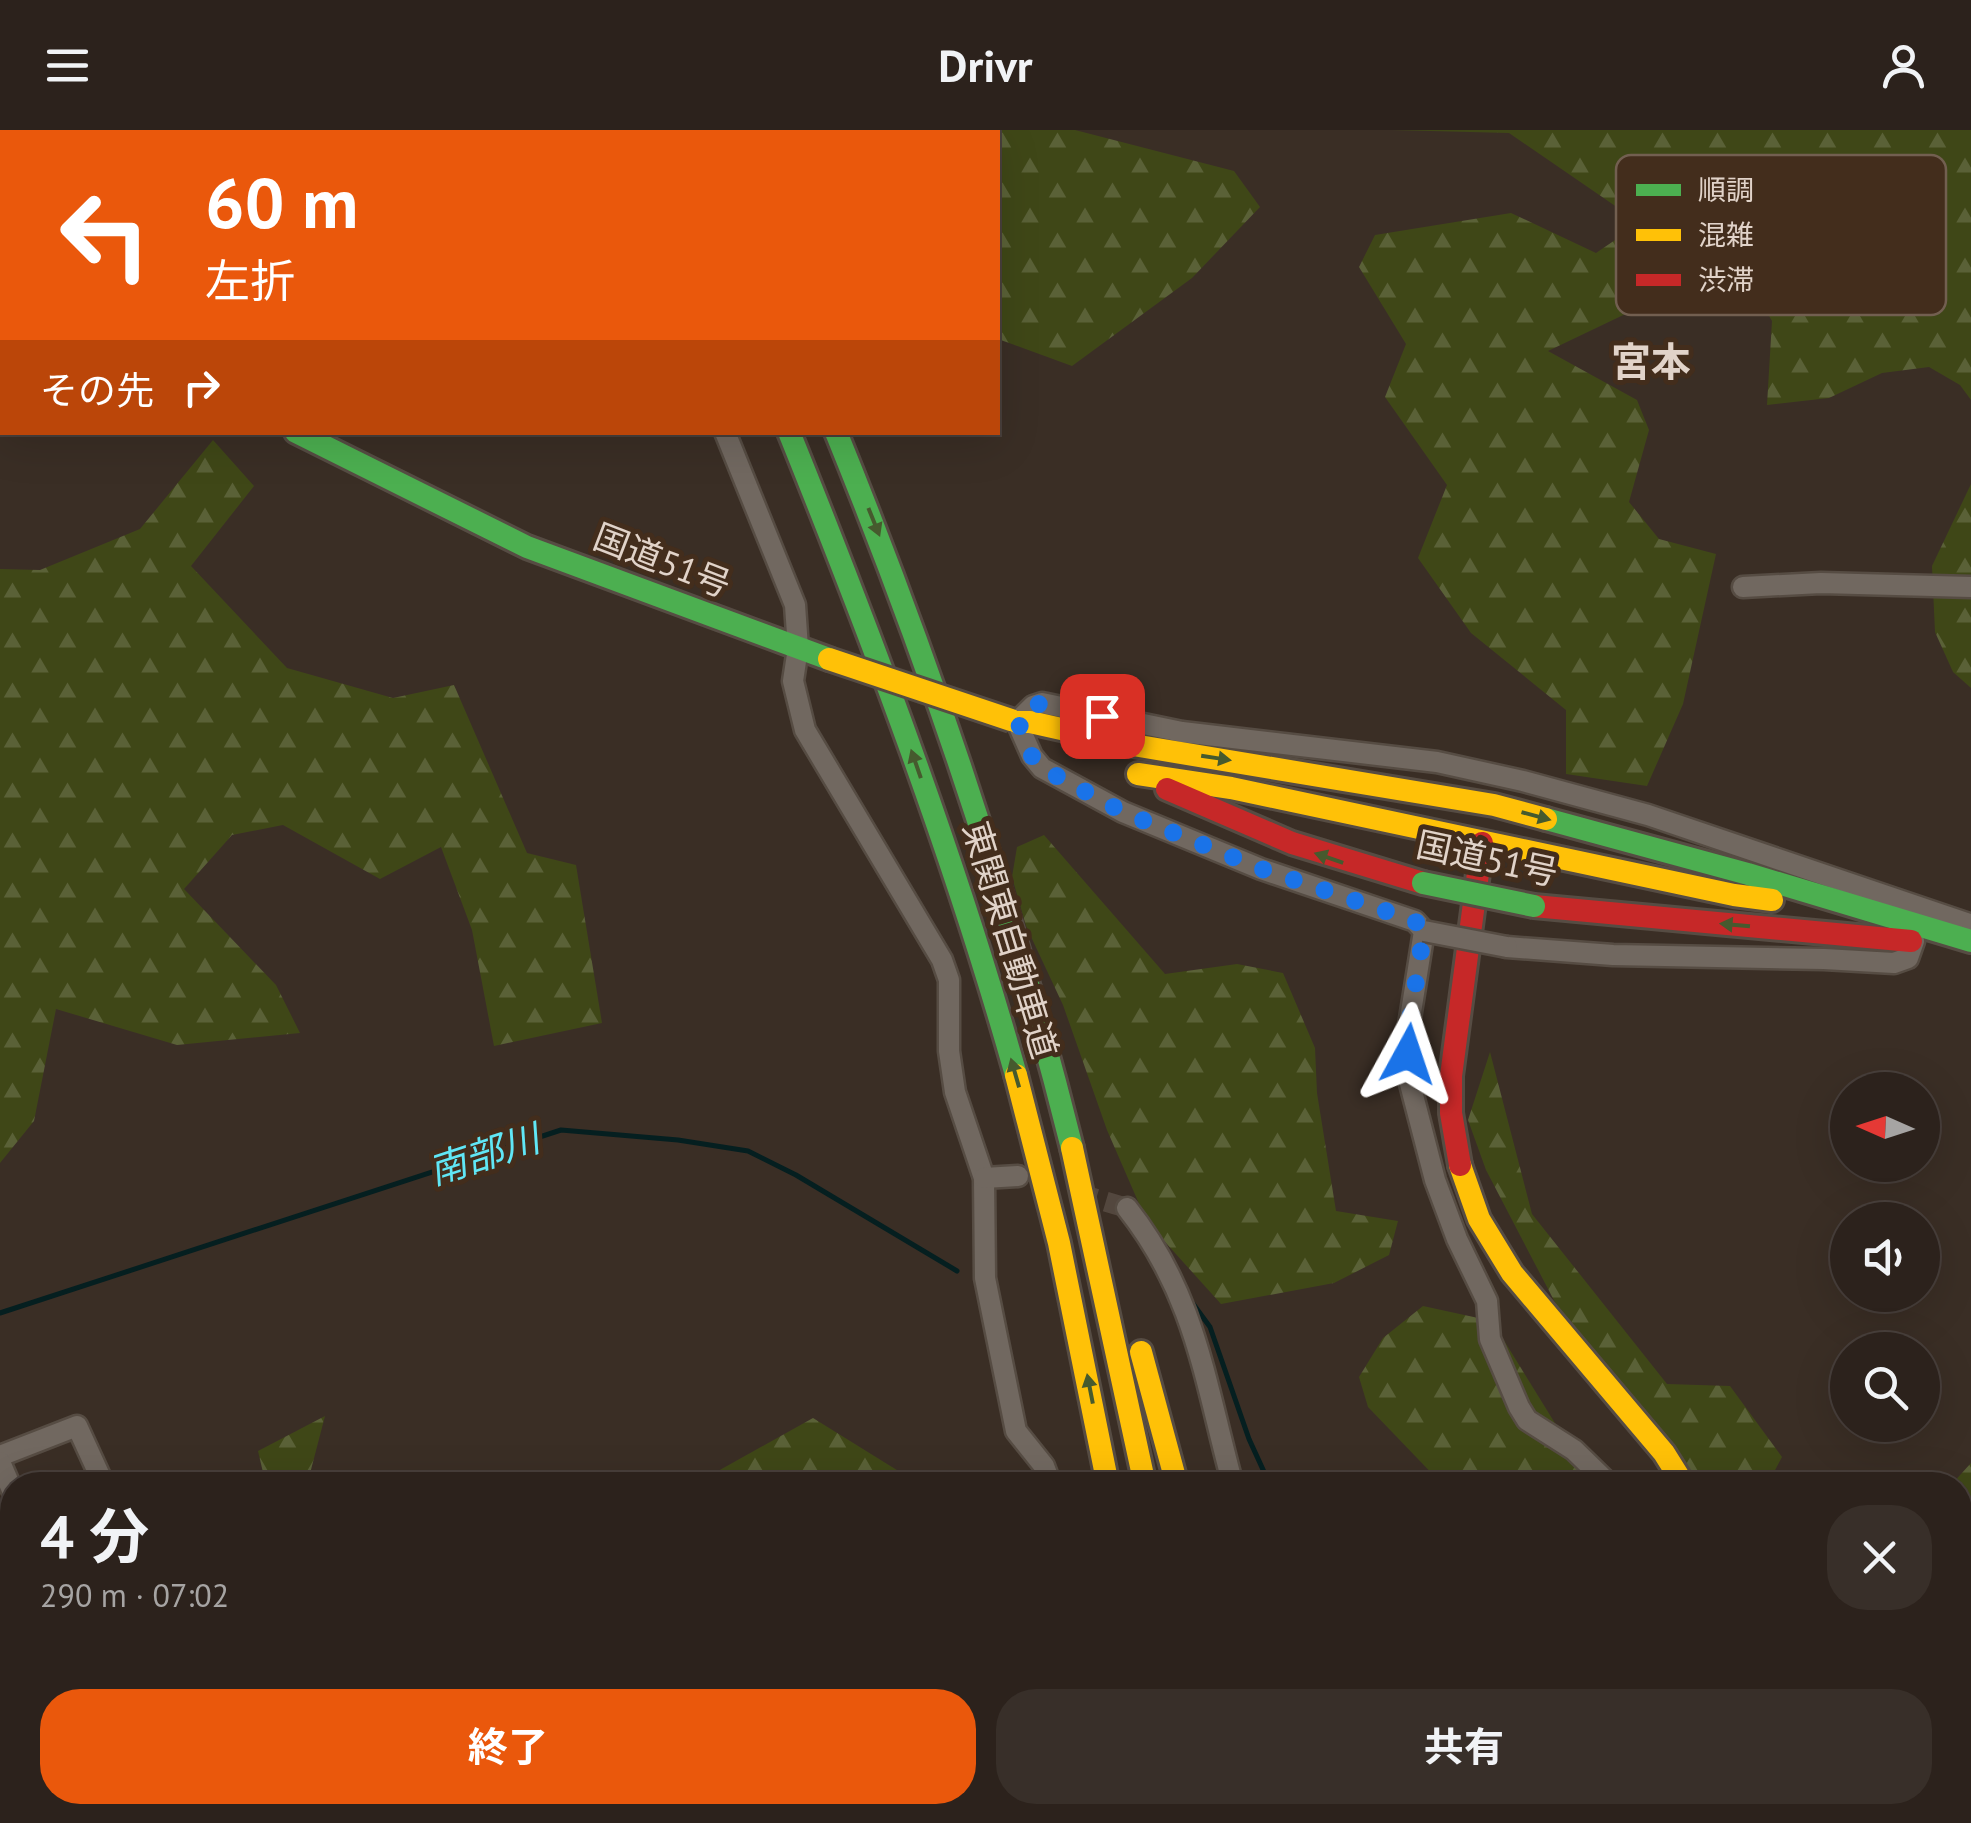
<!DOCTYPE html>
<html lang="ja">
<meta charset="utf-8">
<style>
:root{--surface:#2c221c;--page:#382f29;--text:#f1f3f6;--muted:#a6a4a3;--line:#483f3b;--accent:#ea580c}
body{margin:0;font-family:"PT Sans","Noto Sans JP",sans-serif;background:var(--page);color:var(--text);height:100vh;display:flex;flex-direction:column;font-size:38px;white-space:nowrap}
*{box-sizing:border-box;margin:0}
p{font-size:32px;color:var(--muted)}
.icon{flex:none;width:55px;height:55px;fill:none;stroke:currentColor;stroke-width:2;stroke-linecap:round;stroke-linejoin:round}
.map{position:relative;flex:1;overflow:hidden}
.drawer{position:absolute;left:0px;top:1342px;width:1972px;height:352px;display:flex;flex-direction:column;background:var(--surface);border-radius:40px 40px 0 0;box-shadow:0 10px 40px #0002,0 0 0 2px var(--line)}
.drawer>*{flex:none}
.hud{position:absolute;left:0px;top:0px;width:1000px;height:305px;box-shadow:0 10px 40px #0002,0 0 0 2px var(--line);background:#ea580c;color:#fff;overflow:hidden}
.needle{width:65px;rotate:273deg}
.tools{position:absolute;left:1830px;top:942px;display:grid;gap:20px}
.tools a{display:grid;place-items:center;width:110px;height:110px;border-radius:50%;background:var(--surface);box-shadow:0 10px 40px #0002,0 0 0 2px var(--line);font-size:50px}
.pin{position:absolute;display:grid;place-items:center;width:85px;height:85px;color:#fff;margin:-42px;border-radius:20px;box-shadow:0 5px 15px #0006}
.me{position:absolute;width:110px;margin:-55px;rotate:5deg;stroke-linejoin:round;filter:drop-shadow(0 0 8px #0008)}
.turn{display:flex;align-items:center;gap:35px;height:210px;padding:0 40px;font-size:45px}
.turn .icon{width:130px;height:130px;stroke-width:2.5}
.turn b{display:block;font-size:70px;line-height:85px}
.then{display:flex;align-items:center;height:95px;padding:0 40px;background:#0003;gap:20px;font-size:38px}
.round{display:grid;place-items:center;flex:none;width:105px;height:105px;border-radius:40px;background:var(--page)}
.overview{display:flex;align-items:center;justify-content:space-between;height:170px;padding:0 40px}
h1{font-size:60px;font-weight:700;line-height:75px}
.primary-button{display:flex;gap:20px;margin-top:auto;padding:20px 40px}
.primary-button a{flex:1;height:115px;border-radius:40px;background:var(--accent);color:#fff;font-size:40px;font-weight:700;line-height:115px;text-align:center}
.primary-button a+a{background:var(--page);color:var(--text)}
header{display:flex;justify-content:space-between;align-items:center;height:130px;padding:0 40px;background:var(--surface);font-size:45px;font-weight:700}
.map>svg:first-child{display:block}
.forest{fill:url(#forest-firs)}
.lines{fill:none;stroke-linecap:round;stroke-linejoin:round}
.stream{stroke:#051f20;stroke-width:5}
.street-tunnel{stroke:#53473e;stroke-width:20;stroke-dasharray:20 10;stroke-linecap:butt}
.street-casing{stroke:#564c43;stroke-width:25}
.fast-casing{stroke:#564c43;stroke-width:28}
.slow-casing{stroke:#564c43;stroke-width:28}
.jam-casing{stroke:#564c43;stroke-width:28}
.street{stroke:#716860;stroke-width:20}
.fast{stroke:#4caf50;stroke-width:22}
.slow{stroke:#ffc107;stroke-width:22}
.jam{stroke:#c62828;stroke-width:22}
.street-bridge-casing{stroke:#564c43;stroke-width:25;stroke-linecap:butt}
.fast-bridge-casing{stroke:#564c43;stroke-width:28;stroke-linecap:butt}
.slow-bridge-casing{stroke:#564c43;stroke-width:28;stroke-linecap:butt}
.street-bridge{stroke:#716860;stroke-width:20}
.fast-bridge{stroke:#4caf50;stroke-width:22}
.slow-bridge{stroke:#ffc107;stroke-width:22}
.oneway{fill:#465a2e}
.route{stroke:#1a73e8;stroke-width:18;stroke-dasharray:0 32.4}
.labels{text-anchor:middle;stroke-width:10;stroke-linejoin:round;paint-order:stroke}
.street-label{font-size:35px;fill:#e1d3c9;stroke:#432d1c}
.water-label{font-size:38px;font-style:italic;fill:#60e7f6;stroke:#432d1c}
.quarter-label{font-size:40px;font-weight:bold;fill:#e1d3c9;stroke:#432d1c}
.key{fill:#432d1c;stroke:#725f50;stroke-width:2.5}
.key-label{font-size:28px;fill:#e1d3c9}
</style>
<header><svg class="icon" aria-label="menu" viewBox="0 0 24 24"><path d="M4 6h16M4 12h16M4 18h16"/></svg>Drivr<svg class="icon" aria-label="person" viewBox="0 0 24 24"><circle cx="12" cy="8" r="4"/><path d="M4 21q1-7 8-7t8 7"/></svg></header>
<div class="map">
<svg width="1971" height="1693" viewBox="0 0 1971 1693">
<defs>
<pattern id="forest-firs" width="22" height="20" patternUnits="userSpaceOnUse" patternTransform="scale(2.5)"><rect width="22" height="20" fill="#3f4717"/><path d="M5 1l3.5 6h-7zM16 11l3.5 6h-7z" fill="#5a6137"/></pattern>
</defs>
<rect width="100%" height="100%" fill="#3a2e25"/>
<g class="forest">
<path d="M998,0h77l159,41 26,36 -68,71 -120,88 -74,-27 -3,-207z"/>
<path d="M1392,0h579v270l-11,-15 -31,-18 -47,6 -53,25 -62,7 5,-84 -31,-53 -43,-2 -37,31 -113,54 89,49 12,30 -20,72 30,37 57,15 -33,150 -36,82 -81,-12v-64l-95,-77 -53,-75 29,-73 -62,-88 21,-53 -47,-77 16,-32 136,-22 85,40 44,-30 -131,-90z"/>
<path d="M213,310l41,46 -63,80 96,102 106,30 61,-13 73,168 49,12 26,158 -108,23 -22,-116 -31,-83 -61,32 -97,-54 -51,10 -48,54 92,96 24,48 -123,12 -121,-36 -22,112 -34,42v-594l40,1 100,-41z"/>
<path d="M1971,354v204l-18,-16 -18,-40 -3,-66z"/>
<path d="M1044,705l121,139 72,-10 46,9 32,75 2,45 19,118 62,10 -9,34 -55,28 -113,21 -74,-82 -40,-92 -44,-125 -37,-79 -14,-49 5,-30z"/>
<path d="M1490,922l42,162 135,170 63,2 52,71 -15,28h-77l-131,-175 -73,-140 -18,-50z"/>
<path d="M1423,1176l69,15 90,146 -12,18h-127l-75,-78 -9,-30 24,-39z"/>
<path d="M325,1286l-18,69h-41l-8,-34z"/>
<path d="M813,1288l108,67h-228z"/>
<path d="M1971,1333v164l-11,-2v-140h-9z"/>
</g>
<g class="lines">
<g class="stream">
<path d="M1191,1171l19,26 39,112 21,46"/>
<path d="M0,1183l561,-183 117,10 70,11 48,24 161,96"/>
<path d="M1960,1646l11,3"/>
</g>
<path class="street-tunnel" d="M1077,1063l50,15"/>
<defs>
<g id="street">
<path d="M611,0l1,2"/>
<path d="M725,302l70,173 3,43 -5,33 12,49 137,230 7,20v71l6,41 29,86 1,100 31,153 28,35 7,19"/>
<path d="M1743,457l78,-4 150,4"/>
<path d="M1507,817l106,8 211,4 70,4 14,-5 6,-17"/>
<path d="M984,1048l34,-2"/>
<path d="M1127,1078c69,87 78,175 106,277"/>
<path d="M0,1326l77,-30 27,59"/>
<path d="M0,1332l12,28"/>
<path d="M1610,1355l-36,-35 -47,-30 -8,-13 -29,-68 -3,-38 -30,-62 -22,-59 -27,-104v-45l16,-100 -9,-10 -154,-52 -138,-57 -81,-44 -10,-12 -15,-34 16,-16 9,-3 140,29 255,30 86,19 125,34 321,109"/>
<path d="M0,1547l12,29"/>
<path d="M0,1651l12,-4"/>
<path d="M77,1682l8,11"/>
<path d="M179,1682l7,11"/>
<path d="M249,1682l4,11"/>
<path d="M929,1693l11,-11"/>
<path d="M1804,1693l4,-11"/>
</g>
<g id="fast">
<path d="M647,0l1,2"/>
<path d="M0,157l2,1"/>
<path d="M296,302l231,115 302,112"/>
<path d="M789,302c85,211 165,423 227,643"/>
<path d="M836,302c95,234 175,471 236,716"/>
<path d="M1546,689l202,55 223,67"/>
<path d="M1154,1682l1,11"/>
<path d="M1415,1682l33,11"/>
<path d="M993,1693l15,-11"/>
<path d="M1685,1693l2,-11"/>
</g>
<g id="slow">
<path d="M696,0l2,2"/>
<path d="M1017,592h13l103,23 361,60 52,14"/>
<path d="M1138,644l93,14 503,107 38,5"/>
<path d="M1016,945l43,168 49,242"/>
<path d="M1072,1018l73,337"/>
<path d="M1460,1035l19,54 33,54 152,180 20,32"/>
<path d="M1141,1222l36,133"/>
<path d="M1751,1682l1,11"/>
</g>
<g id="jam">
<path d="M1167,659l125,54 131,40"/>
<path d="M1534,776l377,35"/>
<path d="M1460,1035l-9,-52v-37l31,-233"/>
<path d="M1191,1682l1,11"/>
</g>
</defs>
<use href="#street" class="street-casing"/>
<use href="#fast" class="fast-casing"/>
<use href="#slow" class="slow-casing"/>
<use href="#jam" class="jam-casing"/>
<use href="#street" class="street"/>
<use href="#fast" class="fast"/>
<use href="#slow" class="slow"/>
<use href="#jam" class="jam"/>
<defs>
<path id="street-bridge" d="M1424,801l83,16"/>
<path id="fast-bridge" d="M1423,753l111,23"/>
<path id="slow-bridge" d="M829,529l182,61"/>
</defs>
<use href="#street-bridge" class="street-bridge-casing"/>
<use href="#fast-bridge" class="fast-bridge-casing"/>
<use href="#slow-bridge" class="slow-bridge-casing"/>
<use href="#street-bridge" class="street-bridge"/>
<use href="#fast-bridge" class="fast-bridge"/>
<use href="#slow-bridge" class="slow-bridge"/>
</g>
<defs><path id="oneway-solid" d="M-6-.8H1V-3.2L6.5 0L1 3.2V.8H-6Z" transform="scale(2.5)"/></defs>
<g class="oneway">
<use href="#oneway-solid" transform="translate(874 392) rotate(68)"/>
<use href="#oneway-solid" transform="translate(1216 628) rotate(9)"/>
<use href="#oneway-solid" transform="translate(916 634) rotate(-109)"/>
<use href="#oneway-solid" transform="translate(1536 686) rotate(15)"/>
<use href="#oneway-solid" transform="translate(1329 728) rotate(-161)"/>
<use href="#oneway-solid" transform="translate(1735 795) rotate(-175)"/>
<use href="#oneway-solid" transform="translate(1015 943) rotate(-106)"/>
<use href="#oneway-solid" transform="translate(1090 1259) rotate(-101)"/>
</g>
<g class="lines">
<path class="route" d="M1102,586l-60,-13 -9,3 -15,16 14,34 10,12 81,44 139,57 153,52 9,10 -16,101v22"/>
</g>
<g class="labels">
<g class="street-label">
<text transform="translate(662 431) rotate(21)" y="12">国道51号</text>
<text transform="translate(1487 729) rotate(12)" y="12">国道51号</text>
<text transform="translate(1010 810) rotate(73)" y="12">東関東自動車道</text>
</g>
<g class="water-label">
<text transform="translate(484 1025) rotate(-18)" y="13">南部川</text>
</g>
<g class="quarter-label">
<text x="1651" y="246">宮本</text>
</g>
</g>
<rect x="1616" y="25" width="330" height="160" rx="15" class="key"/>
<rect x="1636" y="54" width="45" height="12" fill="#4caf50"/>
<rect x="1636" y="99" width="45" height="12" fill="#ffc107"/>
<rect x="1636" y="144" width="45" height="12" fill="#c62828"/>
<g class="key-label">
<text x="1698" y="70">順調</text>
<text x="1698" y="115">混雑</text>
<text x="1698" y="160">渋滞</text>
</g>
</svg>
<div class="tools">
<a><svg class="needle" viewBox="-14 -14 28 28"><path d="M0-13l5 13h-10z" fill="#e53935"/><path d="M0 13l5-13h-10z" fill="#a6a4a3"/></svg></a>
<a><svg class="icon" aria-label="sound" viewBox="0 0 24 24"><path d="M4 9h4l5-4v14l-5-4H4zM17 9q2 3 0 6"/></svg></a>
<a><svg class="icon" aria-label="search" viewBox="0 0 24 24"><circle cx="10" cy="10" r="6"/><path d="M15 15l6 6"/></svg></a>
</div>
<div class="pin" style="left:1102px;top:586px;background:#d93025"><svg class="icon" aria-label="arrive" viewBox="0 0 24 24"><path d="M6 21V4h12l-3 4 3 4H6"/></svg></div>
<svg class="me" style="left:1408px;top:924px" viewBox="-20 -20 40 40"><path d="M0-17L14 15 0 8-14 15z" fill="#1a73e8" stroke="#fff" stroke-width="4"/></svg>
<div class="hud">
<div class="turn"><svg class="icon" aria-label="left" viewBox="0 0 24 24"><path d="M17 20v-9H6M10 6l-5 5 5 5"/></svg><div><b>60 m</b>左折</div></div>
<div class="then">その先<svg class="icon" aria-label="right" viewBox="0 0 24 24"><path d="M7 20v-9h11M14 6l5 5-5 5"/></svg></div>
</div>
<section class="drawer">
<div class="overview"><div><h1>4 分</h1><p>290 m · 07:02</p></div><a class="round"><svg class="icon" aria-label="close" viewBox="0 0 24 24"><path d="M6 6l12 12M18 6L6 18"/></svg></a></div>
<div class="primary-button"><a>終了</a><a>共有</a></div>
</section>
</div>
